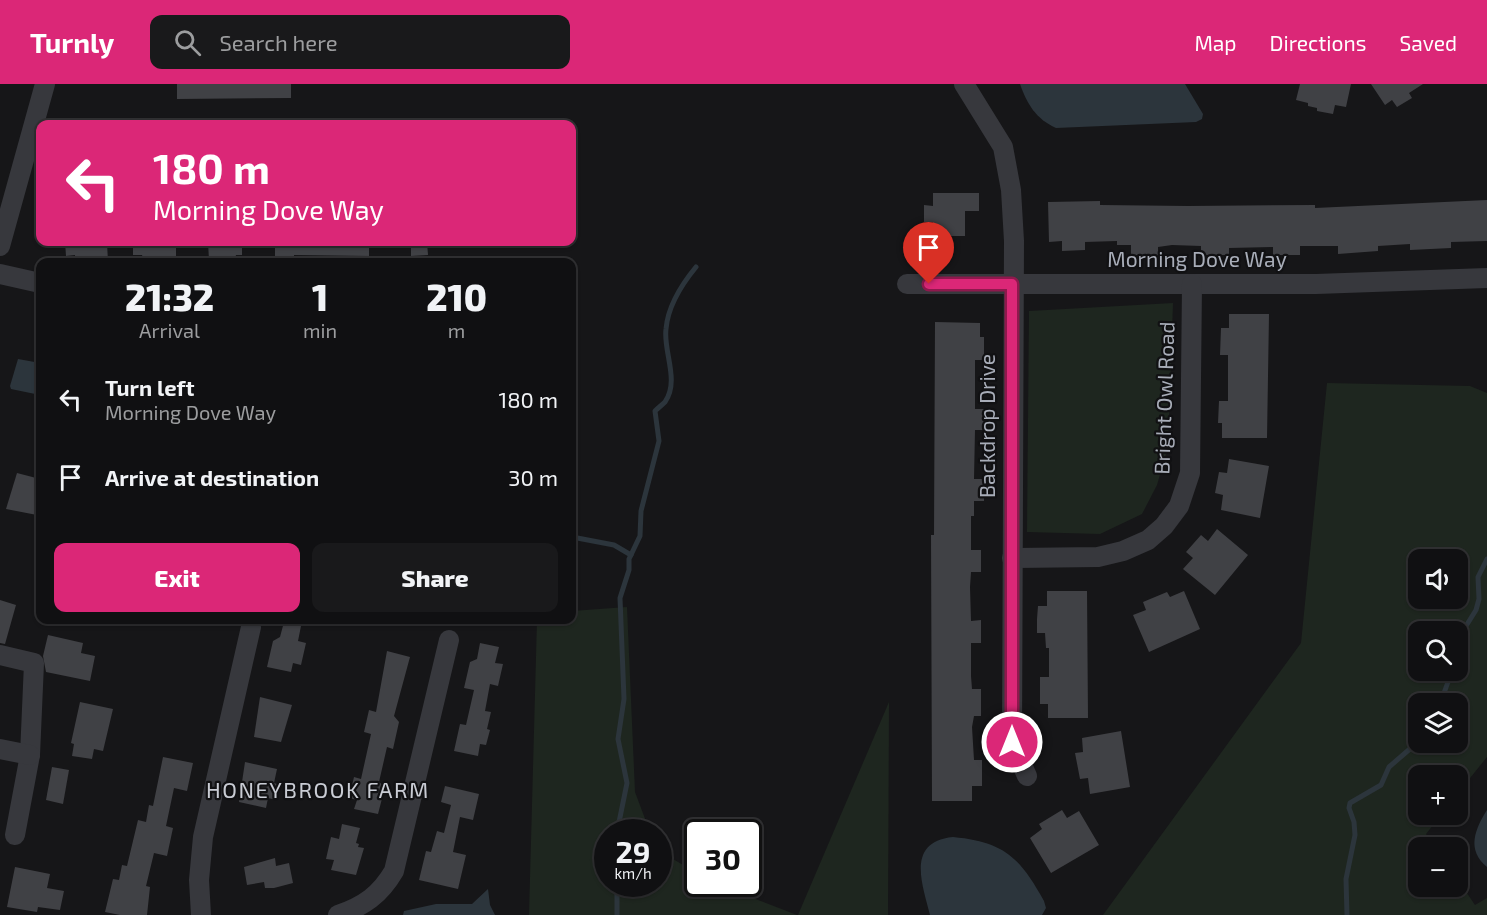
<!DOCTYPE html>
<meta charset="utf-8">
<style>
:root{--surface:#101012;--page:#19191b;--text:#f1f3f6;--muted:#9c9d9f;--line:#303032;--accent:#db2777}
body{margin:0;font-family:"Exo 2",sans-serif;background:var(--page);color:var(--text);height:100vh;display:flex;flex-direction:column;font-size:22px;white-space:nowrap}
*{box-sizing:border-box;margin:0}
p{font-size:20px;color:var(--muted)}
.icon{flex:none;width:33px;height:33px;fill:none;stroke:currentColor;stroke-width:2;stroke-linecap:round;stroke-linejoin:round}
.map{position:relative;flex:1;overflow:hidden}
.sheet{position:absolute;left:36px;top:174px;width:540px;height:366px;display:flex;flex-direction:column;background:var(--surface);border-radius:12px;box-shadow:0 2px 4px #0004,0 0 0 2px var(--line)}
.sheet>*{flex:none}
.banner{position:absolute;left:36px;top:36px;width:540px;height:126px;border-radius:12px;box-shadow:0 2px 4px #0004,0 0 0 2px var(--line);background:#db2777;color:#fff;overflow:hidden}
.tools{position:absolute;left:1408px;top:465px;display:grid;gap:12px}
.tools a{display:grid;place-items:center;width:60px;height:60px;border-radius:12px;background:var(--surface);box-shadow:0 2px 4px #0004,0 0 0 2px var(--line);font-size:30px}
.speed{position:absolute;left:594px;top:735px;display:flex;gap:12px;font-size:30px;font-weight:700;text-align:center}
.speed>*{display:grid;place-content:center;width:78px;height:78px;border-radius:50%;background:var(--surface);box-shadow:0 2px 4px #0004,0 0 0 2px var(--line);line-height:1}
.speed small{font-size:15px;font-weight:400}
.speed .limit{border:3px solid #111;border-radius:9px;background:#fff;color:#111}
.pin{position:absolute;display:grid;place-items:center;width:51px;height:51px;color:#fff;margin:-62px -26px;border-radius:50% 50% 50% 0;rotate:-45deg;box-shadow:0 0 6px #0007}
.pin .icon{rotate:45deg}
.me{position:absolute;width:66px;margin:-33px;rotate:0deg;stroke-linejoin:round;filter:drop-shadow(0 0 4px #0008)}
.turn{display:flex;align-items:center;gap:21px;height:126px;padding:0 18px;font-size:27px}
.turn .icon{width:78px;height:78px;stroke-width:2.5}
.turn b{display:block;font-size:42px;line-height:51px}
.eta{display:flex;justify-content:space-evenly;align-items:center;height:102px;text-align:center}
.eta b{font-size:36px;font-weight:800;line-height:42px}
.action{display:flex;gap:12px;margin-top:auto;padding:12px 18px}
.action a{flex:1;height:69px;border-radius:12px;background:var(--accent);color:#fff;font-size:24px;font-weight:800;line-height:69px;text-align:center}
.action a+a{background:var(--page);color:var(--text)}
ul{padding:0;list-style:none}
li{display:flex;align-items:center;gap:18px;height:78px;padding:0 18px}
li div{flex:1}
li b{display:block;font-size:22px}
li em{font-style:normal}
header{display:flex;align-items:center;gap:36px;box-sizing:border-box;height:84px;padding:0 30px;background:var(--accent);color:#fff}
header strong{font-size:28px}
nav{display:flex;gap:33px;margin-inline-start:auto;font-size:21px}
.search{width:420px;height:54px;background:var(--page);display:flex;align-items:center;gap:15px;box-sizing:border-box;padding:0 21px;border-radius:12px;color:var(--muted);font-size:22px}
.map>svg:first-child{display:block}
.green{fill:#1e261f;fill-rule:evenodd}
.water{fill:#2c353c}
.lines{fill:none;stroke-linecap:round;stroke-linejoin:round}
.stream{stroke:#2c353c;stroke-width:5}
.building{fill:#404145}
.minor{stroke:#37383d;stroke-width:20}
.route-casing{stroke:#8e194d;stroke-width:15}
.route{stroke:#db2777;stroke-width:10}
.labels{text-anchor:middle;stroke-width:4.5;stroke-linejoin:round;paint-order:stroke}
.street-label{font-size:21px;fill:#a8adb8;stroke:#111113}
.neighbourhood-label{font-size:22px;letter-spacing:1.5px;fill:#c9ccd4;stroke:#111113}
</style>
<header>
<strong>Turnly</strong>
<div class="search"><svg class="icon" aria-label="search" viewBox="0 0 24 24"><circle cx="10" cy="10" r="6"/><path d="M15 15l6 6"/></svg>Search here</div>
<nav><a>Map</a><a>Directions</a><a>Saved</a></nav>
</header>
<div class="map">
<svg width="1487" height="831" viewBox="0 0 1487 831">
<rect width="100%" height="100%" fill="#161618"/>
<g class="green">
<path d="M1173,219l-5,144 -11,38 -15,29 -42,20 -73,-2 2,-221z"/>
<path d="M1327,299l143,3 17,7v364l-29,36v-17h-39v38l22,1 -15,19 9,13 -16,1v38h39v-6l17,25 12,-7v17h-384l198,-272zM1419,476h39v38h-39zM1419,548h39v38h-39zM1419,620h39v38h-39z"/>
<path d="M627,523l8,185 15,40h-42v52h50l1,-33 38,22 1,11h18l81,31h-268l8,-295h35v-9z"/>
<path d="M889,618l-1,213h-90z"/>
</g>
<g class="water">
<path d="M1020,0h165l18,30 -1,5 -6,3 -140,6c-20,-9 -29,-24 -36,-44z"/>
<path d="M18,275l22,4v32l-29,-6 -1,-3z"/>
<path d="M1487,726v57c-21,-17 -12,-38 0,-57z"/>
<path d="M953,753c52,5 67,21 91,64l2,7 -4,7h-112c-8,-32 -24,-73 23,-78z"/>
<path d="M488,805l2,16 5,10h-92l1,-4 32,-7h36z"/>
</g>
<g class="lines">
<g class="stream">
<path d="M572,453l42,8 17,10"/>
<path d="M1440,620l8,-22 18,-17 -5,-31 15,-24 3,-11 -1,-22 9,-18"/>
<path d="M617,748l10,-49 -9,-44 6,-40 -4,-101 9,-28v-11l11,-23 1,-25 18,-70 -4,-30c3,-3 7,-6 10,-9 15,-21 -2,-51 1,-73 2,-24 16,-45 30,-62"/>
<path d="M617,831v-31"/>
<path d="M1347,831l-1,-36 9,-44 -1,-13 -5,-14 1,-5 31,-18 8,-18 22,-19 8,-15"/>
</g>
</g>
<g class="building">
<path d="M177,0h114v14l-114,1z"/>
<path d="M1300,0h51l-5,23 -11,-2 -2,9 -16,-3v-3l-9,-2v-3l-12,-3z"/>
<path d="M1371,0h52l-14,9 3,5 -15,9 -5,-7 -7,5z"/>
<path d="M933,109h46v18h-14v25h-32v-14h-9v-17l9,1z"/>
<path d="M1487,116v41l-36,1v6l-41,2v-6l-32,2v5l-40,3v-8h-38v9h-27v-8l-44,1v7h-28v-9l-29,-1 -14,2v9l-27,-1v-10h-14v-4l-32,1v8l-23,1v-10l-13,1 -1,-40 52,-1v4l88,1 127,-1v3z"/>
<path d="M65,158h42l1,20h-26v-3h-7v-4l-9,1z"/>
<path d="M133,158h43v19l-26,-2 -7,-1 -1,-3h-9z"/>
<path d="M208,158h34v13h-6l-1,4 -26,1z"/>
<path d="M275,158h94v14l-75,-1v4l-19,1z"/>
<path d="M411,158h16l1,13 -17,1z"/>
<path d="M1229,230h40l-2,124h-45v-15h-4l1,-22h9v-46h-8l1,-27h8z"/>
<path d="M935,238l45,1v14h4v23h-9v49h9v21h-9l-1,49h10v22h-10v15h-3v34h10v22h-10l-1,15 1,34 10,-1v23h-10v33l1,13h9v27h-7l-2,11 2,33h8v26h-10v15h-40l-1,-266h3z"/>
<path d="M1229,375l40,7 -9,52 -39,-8 2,-15 -8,-2 4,-21 8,1z"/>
<path d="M17,389l23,6v22l-3,14 -31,-6z"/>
<path d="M1217,445l31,26 -33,40 -32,-26 10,-11 -7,-6 15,-17 7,6z"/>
<path d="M1047,507h40l1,127h-40v-14h-8v-27h9v-29h-3l-1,-15h-8v-14l1,-13h9z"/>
<path d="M1184,507l16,38 -51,23 -16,-37 13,-5 -3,-8 24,-10 3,5z"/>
<path d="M0,516l16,5 -11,39 -5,-1z"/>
<path d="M284,538l17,4 -3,15 8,2 -5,22 -8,-2 -2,9 -24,-5 6,-26 7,-4z"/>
<path d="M48,551l35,8 -2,10 14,3 -5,25 -44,-9 -3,-16z"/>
<path d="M480,559l19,4 -4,16 8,1 -5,22 -8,-2 -5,27 6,1 -4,17 3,1 -4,15 -6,-1 -2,12 -24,-5 6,-27 6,1 8,-35 -10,-2 6,-26 7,-3z"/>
<path d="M387,567l23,6 -16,59 5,6 -6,27 -6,-2 -8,35 6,5 -7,27 -24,-5 3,-9 -8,-2 5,-21 7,2 10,-45 -7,-2 5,-22 7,2z"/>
<path d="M260,613l32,8 -11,37 -27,-5z"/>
<path d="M80,618l33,7 -10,42 -9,-2 -2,10 -20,-3 2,-12 -3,-1z"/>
<path d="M1121,647l9,56 -40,7 -2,-16 -8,1 -5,-26 8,-1 -1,-14z"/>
<path d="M163,673l30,6 -6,28 -13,-3 -8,38 7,2 -6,28 -13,-3 -8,33 4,1 -3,28h-27l-15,-3 8,-33 6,1 3,-15 5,1 11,-46 8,2 3,-17 4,1z"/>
<path d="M245,678l32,7 -3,14 6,2 -3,15 -9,-2 -2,10 -27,-6z"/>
<path d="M52,683l17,3 -6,34 -17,-4z"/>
<path d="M445,702l34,8 -6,26 -13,-3 -7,35 13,3 -8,34 -39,-9 7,-29 5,1 6,-21 7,2 7,-28 -10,-3z"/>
<path d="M1062,726l5,8 12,-7 20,34 -48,28 -21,-35 12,-9 -3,-5z"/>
<path d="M342,740l18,4 -4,15 3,1 -1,3 6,1 -8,27 -25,-5 3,-10 -8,-1 5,-22 8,2z"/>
<path d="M275,774l1,8 13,-3 4,20 -19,5h-9l-1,-6 -17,3 -3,-18z"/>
<path d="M15,783l35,7 -3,14 17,3 -4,19 -22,-3 -1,5 -30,-5z"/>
</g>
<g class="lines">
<g class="minor">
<path d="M964,0l39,63 8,43 3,51 -2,501 15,34"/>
<path d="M0,162l45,-162"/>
<path d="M0,190l40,9"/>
<path d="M907,200h409l171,-6"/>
<path d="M1012,474l86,-1 25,-6 25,-11 16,-14 15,-20 11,-33 2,-189"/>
<path d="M0,571l34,8 -4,92 -15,80"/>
<path d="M0,665l30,6"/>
<path d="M201,831l-2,-35 4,-43 48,-210"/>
<path d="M338,831c26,-9 42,-20 56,-44l55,-231"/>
</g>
</g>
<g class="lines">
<defs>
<path id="route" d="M929,200h83v458"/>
</defs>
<use href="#route" class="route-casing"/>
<use href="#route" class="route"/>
</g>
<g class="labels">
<g class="street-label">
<text x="1197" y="183">Morning Dove Way</text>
<text transform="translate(1165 314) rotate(-88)" y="7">Bright Owl Road</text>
<text transform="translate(988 342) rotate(-90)" y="7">Backdrop Drive</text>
</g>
<g class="neighbourhood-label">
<text x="318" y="714">HONEYBROOK FARM</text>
</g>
</g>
</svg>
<div class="tools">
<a><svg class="icon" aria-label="sound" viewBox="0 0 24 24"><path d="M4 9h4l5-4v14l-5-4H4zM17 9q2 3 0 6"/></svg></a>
<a><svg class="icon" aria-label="search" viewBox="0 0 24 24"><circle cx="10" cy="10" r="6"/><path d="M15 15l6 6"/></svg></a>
<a><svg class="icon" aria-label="layers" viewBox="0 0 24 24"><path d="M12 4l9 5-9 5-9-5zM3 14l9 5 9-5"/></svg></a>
<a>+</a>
<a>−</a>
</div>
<div class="speed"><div>29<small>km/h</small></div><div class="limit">30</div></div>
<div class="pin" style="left:929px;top:200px;background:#d93025"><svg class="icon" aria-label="arrive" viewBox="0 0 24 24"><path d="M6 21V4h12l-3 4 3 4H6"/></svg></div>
<svg class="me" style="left:1012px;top:658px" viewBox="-20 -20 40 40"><circle r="17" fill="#db2777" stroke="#fff" stroke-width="3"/><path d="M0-11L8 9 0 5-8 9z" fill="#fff"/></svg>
<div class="banner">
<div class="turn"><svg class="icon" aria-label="left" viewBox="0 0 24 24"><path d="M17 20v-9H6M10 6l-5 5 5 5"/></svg><div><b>180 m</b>Morning Dove Way</div></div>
</div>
<section class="sheet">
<div class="eta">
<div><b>21:32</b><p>Arrival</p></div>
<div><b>1</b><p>min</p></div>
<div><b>210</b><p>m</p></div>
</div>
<ul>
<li><svg class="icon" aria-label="left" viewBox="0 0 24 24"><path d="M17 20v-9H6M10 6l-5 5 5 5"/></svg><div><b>Turn left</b><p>Morning Dove Way</p></div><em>180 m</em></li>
<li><svg class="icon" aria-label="arrive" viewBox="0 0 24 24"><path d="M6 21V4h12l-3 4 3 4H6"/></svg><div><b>Arrive at destination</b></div><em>30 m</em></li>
</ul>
<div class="action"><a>Exit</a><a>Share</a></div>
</section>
</div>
